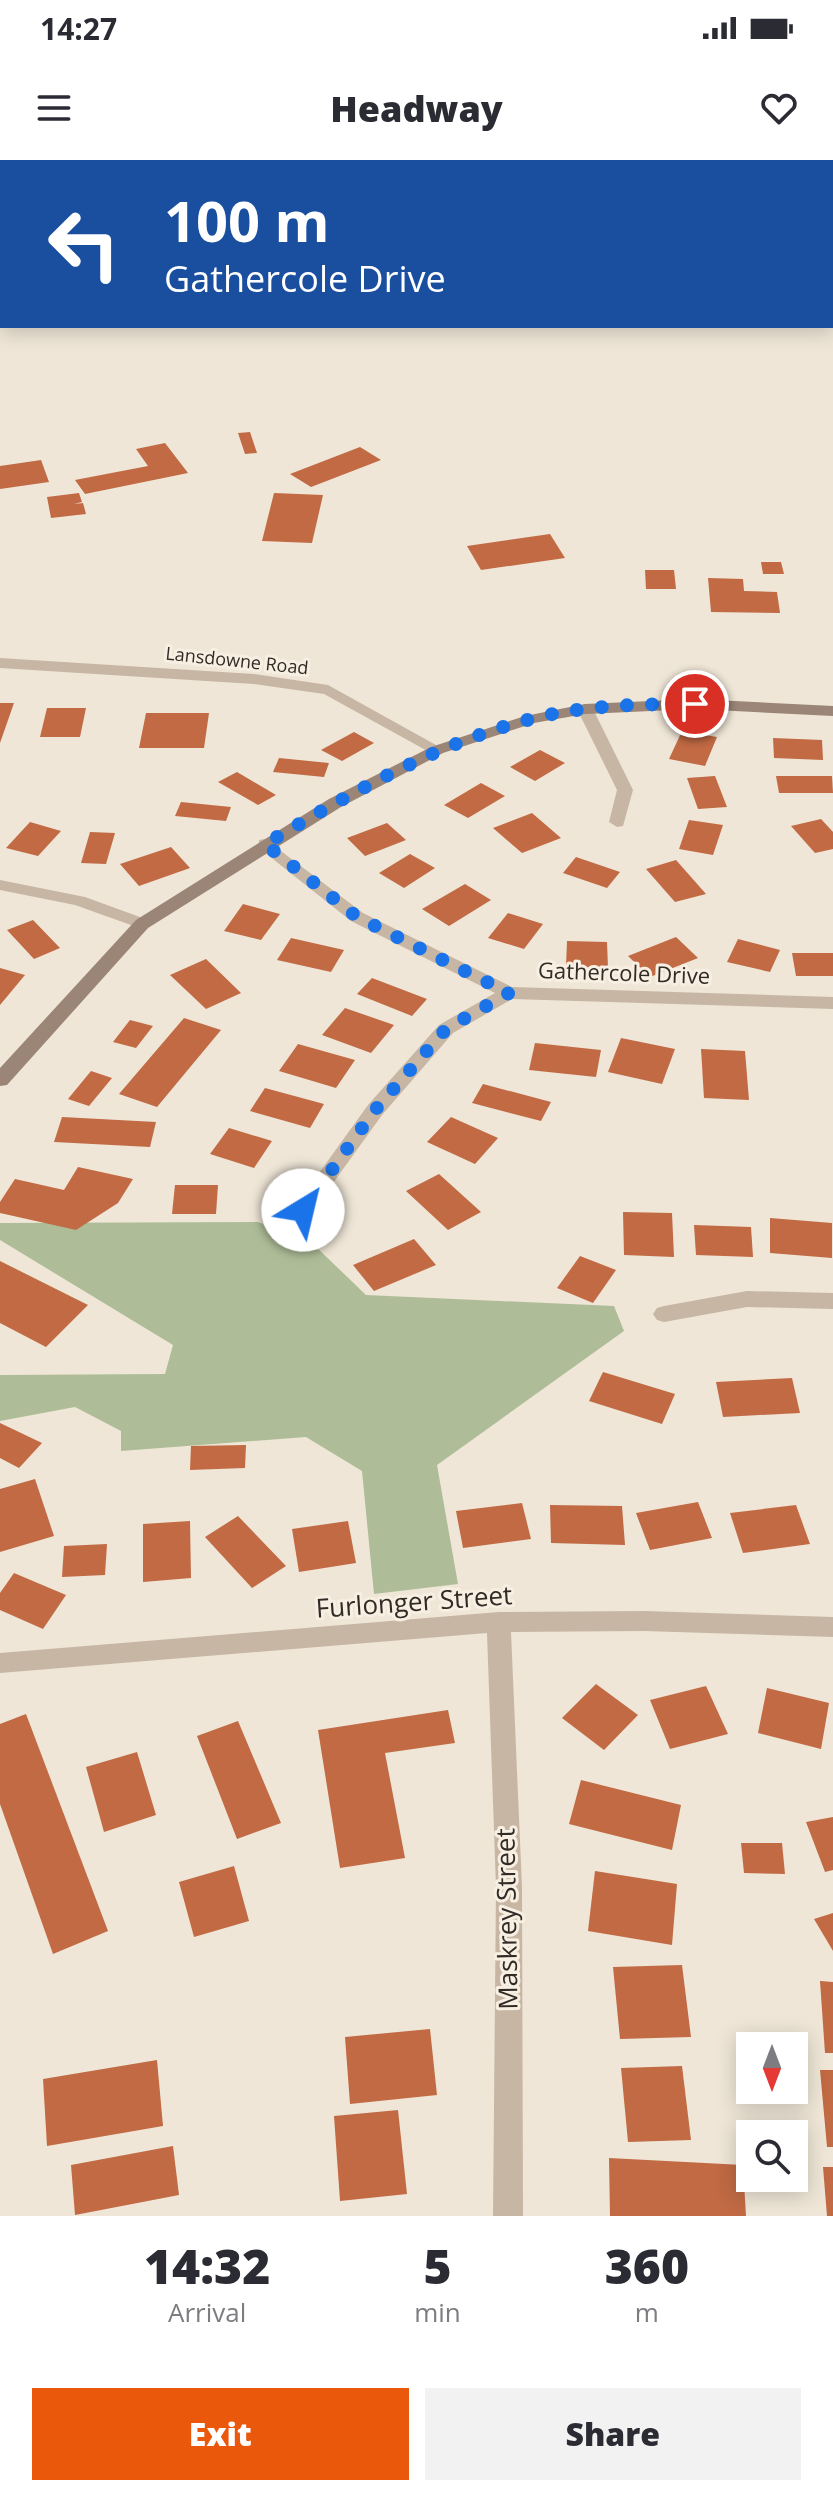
<!DOCTYPE html>
<style>
:root{--surface:#fff;--page:#f2f2f3;--text:#2b2b33;--muted:#7c7c81;--accent:#ea580c}
body{margin:0;font-family:"Open Sans",sans-serif;background:var(--page);color:var(--text);height:100vh;display:flex;flex-direction:column;font-size:30px;white-space:nowrap}
*{box-sizing:border-box;margin:0}
p{font-size:26px;color:var(--muted)}
.icon{flex:none;width:44px;height:44px;fill:none;stroke:currentColor;stroke-width:2;stroke-linecap:round;stroke-linejoin:round}
.map{position:relative;height:2056px;overflow:hidden}
.details{display:flex;flex-direction:column;background:var(--surface);flex:1}
.details>*{flex:none}
.banner{position:absolute;left:0px;top:0px;width:834px;height:168px;box-shadow:0 4px 20px #0003;background:#1a4fa0;color:#fff;overflow:hidden}
.needle{width:52px;rotate:180deg}
.buttons{position:absolute;left:736px;top:1872px;display:grid;gap:16px}
.buttons a{display:grid;place-items:center;width:72px;height:72px;border-radius:0px;background:var(--surface);box-shadow:0 4px 20px #0003;font-size:40px}
.pin{position:absolute;display:grid;place-items:center;width:68px;height:68px;color:#fff;margin:-34px;border:4px solid #fff;border-radius:50%;box-shadow:0 2px 8px #0007}
.me{position:absolute;width:88px;margin:-44px;rotate:36deg;stroke-linejoin:round;filter:drop-shadow(0 0 6px #0008)}
.turn{display:flex;align-items:center;gap:28px;height:168px;padding:0 32px;font-size:36px}
.turn .icon{width:104px;height:104px;stroke-width:2.5}
.turn b{display:block;font-size:56px;line-height:68px}
.eta{display:flex;justify-content:space-evenly;align-items:center;height:136px;text-align:center}
.eta b{font-size:48px;font-weight:800;line-height:56px}
.cta{display:flex;gap:16px;margin-top:auto;padding:16px 32px}
.cta a{flex:1;height:92px;border-radius:0px;background:var(--accent);color:#fff;font-size:32px;font-weight:800;line-height:92px;text-align:center}
.cta a+a{background:var(--page);color:var(--text)}
.status{display:flex;justify-content:space-between;align-items:center;height:56px;padding:0 40px;background:var(--surface);direction:ltr}
.status svg{height:22px;fill:currentColor}
header{display:flex;justify-content:space-between;align-items:center;height:104px;padding:0 32px;background:var(--surface);font-size:36px;font-weight:800}
.map>svg:first-child{display:block}
.green{fill:#aebd98}
.building{fill:#c16a44}
.lines{fill:none;stroke-linecap:round;stroke-linejoin:round}
.street{fill:#c7b6a4;fill-rule:evenodd}
.secondary{fill:#9a8576;fill-rule:evenodd}
.route{stroke:#1a73e8;stroke-width:14;stroke-dasharray:0 25.2}
.labels{text-anchor:middle;stroke-width:6;stroke-linejoin:round;paint-order:stroke}
.far-street-label{font-size:18px;fill:#322a25;stroke:#f8efe3}
.street-label{font-size:22px;fill:#322a25;stroke:#f8efe3}
.near-street-label{font-size:26px;fill:#322a25;stroke:#f8efe3}
</style>
<div class="status"><b>14:27</b><svg viewBox="0 0 49 12"><path d="M0 12V9h3v3zM5 12V6h3v6zM10 12V3h3v9zM15 12V0h3v12zM26 1h20v11H26zM47 4h2v5h-2z"/></svg></div>
<header><svg class="icon" aria-label="menu" viewBox="0 0 24 24"><path d="M4 6h16M4 12h16M4 18h16"/></svg>Headway<svg class="icon" aria-label="heart" viewBox="0 0 24 24"><path d="M12 20l-8-8c-3-5 5-10 8-4 3-6 11-1 8 4z"/></svg></header>
<div class="map">
<svg width="833" height="2056" viewBox="0 0 833 2056">
<rect width="100%" height="100%" fill="#efe6d7"/>
<path class="green" d="M258,1062l53,20 55,53 248,11 10,25 -187,134 21,119 -84,10 -12,-123 -56,-34 -185,14v-20l-46,-24 -75,14v-46l165,-1 8,-29 -173,-105v-17z"/>
<g class="building">
<path d="M250,272l7,21 -12,1 -7,-21z"/>
<path d="M165,283l23,30 -103,21 -10,-14 73,-14 -12,-17z"/>
<path d="M360,287l21,13 -70,27 -21,-13z"/>
<path d="M41,300l8,22 -49,7v-23z"/>
<path d="M79,333l3,9 -8,2 9,-1 3,11 -35,4 -4,-21z"/>
<path d="M274,333l49,2 -11,48 -50,-2z"/>
<path d="M550,374l15,24 -84,12 -14,-24z"/>
<path d="M761,402h20l3,12h-21z"/>
<path d="M645,410h29l2,19h-30z"/>
<path d="M708,418l35,1 1,12 33,1 3,21 -69,-1z"/>
<path d="M0,543h14l-14,40z"/>
<path d="M47,548h39l-6,29h-40z"/>
<path d="M146,553h63l-5,35h-65z"/>
<path d="M682,571l35,6 -12,29 -36,-7z"/>
<path d="M354,572l20,11 -32,18 -21,-11z"/>
<path d="M773,578l49,2 1,20 -49,-2z"/>
<path d="M540,590l25,13 -30,18 -25,-14z"/>
<path d="M279,598l50,5 -5,14 -51,-5z"/>
<path d="M237,612l39,23 -18,10 -40,-23z"/>
<path d="M715,616l12,31 -29,2 -11,-31z"/>
<path d="M776,616h56l1,17h-54z"/>
<path d="M481,623l24,13 -37,22 -24,-13z"/>
<path d="M181,642l50,5 -5,14 -51,-5z"/>
<path d="M532,653l29,25 -39,15 -29,-25z"/>
<path d="M821,659l12,13v17l-18,4 -24,-27z"/>
<path d="M689,660l34,5 -10,30 -34,-6z"/>
<path d="M30,662l31,9 -23,25 -32,-8z"/>
<path d="M387,663l19,17 -41,16 -18,-18z"/>
<path d="M90,672l25,1 -9,31 -25,-1z"/>
<path d="M171,687l19,21 -51,18 -19,-22z"/>
<path d="M410,694l25,14 -31,20 -25,-15z"/>
<path d="M576,697l44,15 -13,16 -44,-15z"/>
<path d="M676,700l30,34 -31,8 -29,-33z"/>
<path d="M465,724l26,16 -42,26 -27,-17z"/>
<path d="M243,744l37,10 -19,26 -37,-9z"/>
<path d="M508,753l35,11 -19,25 -36,-11z"/>
<path d="M33,760l27,28 -26,11 -27,-29z"/>
<path d="M676,777l22,21 -48,19 -22,-21z"/>
<path d="M291,778l53,12 -13,22 -54,-12z"/>
<path d="M738,779l42,11 -10,22 -43,-10z"/>
<path d="M567,781l40,1 1,26 -42,-1z"/>
<path d="M792,793h41v23h-37z"/>
<path d="M206,799l35,34 -35,16 -36,-34z"/>
<path d="M0,808l25,7 -25,30z"/>
<path d="M372,818l55,21 -15,17 -55,-22z"/>
<path d="M345,848l49,17 -23,28 -49,-18z"/>
<path d="M184,858l37,12 -64,77 -38,-13z"/>
<path d="M130,860l23,6 -17,22 -23,-6z"/>
<path d="M621,878l54,11 -13,35 -54,-12z"/>
<path d="M535,883l66,7 -5,27 -67,-7z"/>
<path d="M298,884l57,16 -19,28 -57,-17z"/>
<path d="M701,889l44,2 4,49 -45,-2z"/>
<path d="M91,911l21,7 -23,28 -21,-7z"/>
<path d="M483,924l68,18 -10,19 -69,-18z"/>
<path d="M265,928l59,16 -14,24 -60,-17z"/>
<path d="M62,957l94,5 -6,25 -96,-5z"/>
<path d="M451,957l47,21 -23,26 -48,-22z"/>
<path d="M229,968l43,13 -18,27 -44,-14z"/>
<path d="M78,1007l55,12 -15,24 -42,27 -76,-17v-11l15,-23 49,11z"/>
<path d="M439,1014l42,38 -33,18 -42,-39z"/>
<path d="M175,1025h43l-2,29h-44z"/>
<path d="M623,1052l49,1 2,44 -50,-2z"/>
<path d="M770,1058l62,5v35l-62,-5z"/>
<path d="M694,1065l57,2 2,30 -57,-2z"/>
<path d="M414,1079l22,26 -62,26 -21,-26z"/>
<path d="M580,1096l36,14 -23,33 -36,-15z"/>
<path d="M0,1101l88,44 -42,42 -46,-24z"/>
<path d="M603,1212l72,22 -13,30 -73,-23z"/>
<path d="M792,1218l8,35 -77,4 -7,-35z"/>
<path d="M0,1263l42,20 -23,25 -19,-10z"/>
<path d="M246,1285l-1,23 -55,2 1,-24z"/>
<path d="M35,1319l19,57 -54,16v-63z"/>
<path d="M698,1342l14,36 -62,12 -14,-37z"/>
<path d="M522,1343l9,36 -68,9 -7,-37z"/>
<path d="M550,1345l72,1 3,39 -74,-2z"/>
<path d="M796,1345l14,39 -67,9 -13,-40z"/>
<path d="M238,1356l48,50 -34,22 -47,-51z"/>
<path d="M190,1361l1,57 -48,4v-58z"/>
<path d="M348,1361l8,42 -57,9 -7,-43z"/>
<path d="M107,1384l-2,31 -43,2 2,-31z"/>
<path d="M14,1413l52,22 -23,34 -43,-19v-17z"/>
<path d="M596,1524l42,31 -34,35 -42,-32z"/>
<path d="M706,1526l22,48 -58,15 -20,-49z"/>
<path d="M767,1528l62,15 -8,46 -63,-16z"/>
<path d="M448,1550l7,33 -70,10 20,105 -65,10 -22,-138z"/>
<path d="M26,1554l82,217 -55,23 -53,-150v-80z"/>
<path d="M238,1561l43,102 -44,16 -40,-103z"/>
<path d="M137,1592l19,63 -52,17 -18,-65z"/>
<path d="M581,1620l100,25 -9,45 -103,-26z"/>
<path d="M833,1657v53l-8,2 -19,-50z"/>
<path d="M741,1683h41l3,31 -41,-1z"/>
<path d="M234,1706l15,55 -55,16 -15,-55z"/>
<path d="M595,1711l82,13 -5,61 -84,-14z"/>
<path d="M833,1753v38l-19,-32z"/>
<path d="M682,1805l9,72 -71,2 -7,-72z"/>
<path d="M820,1821l13,1v71h-8z"/>
<path d="M430,1869l7,66 -87,9 -5,-67z"/>
<path d="M157,1900l6,66 -116,20 -4,-67z"/>
<path d="M682,1906l9,74 -63,2 -7,-74z"/>
<path d="M820,1910h13v77h-6z"/>
<path d="M398,1950l9,84 -67,7 -6,-85z"/>
<path d="M173,1986l6,49 -104,20 -4,-50z"/>
<path d="M609,1998l134,7 3,51h-136z"/>
<path d="M823,2007h10v49h-6z"/>
</g>
<g class="lines">
<g class="street">
<rect x="0" y="62" width="2" height="6"/>
<rect x="832" y="99" width="1" height="6"/>
<path d="M0,498l254,16 74,11 117,65 -2,3h-12l-107,-59 -70,-10 -254,-16z"/>
<path d="M585,544l8,5 40,81 -10,36 -6,1 -8,-5 8,-32 -40,-81z"/>
<path d="M265,679l98,74 149,74 321,10v12l-321,-10 -59,34 -71,82 -72,100h-14l-3,-5 3,-5 72,-100 71,-80 56,-32 -144,-72 -92,-73v-8z"/>
<path d="M0,720l85,17 63,23 3,4 -9,5 -67,-24 -75,-15z"/>
<path d="M747,1131l86,2v16l-86,-2 -83,15 -7,-2 -4,-6 4,-6 7,-2z"/>
<path d="M644,1451l189,6v20l-189,-6 -133,1 11,255 1,329h-30l3,-329 -9,-254 -487,40v-20l499,-41z"/>
</g>
<path class="secondary" d="M695,539l138,7v10l-138,-7 -110,5 -51,9 -91,30 -102,54 -193,121 -141,157 -7,1v-18l136,-148 193,-121 102,-52 94,-31 60,-12z"/>
</g>
<g class="lines">
<path class="route" d="M303,1050l72,-100 71,-81 63,-36 -152,-76 -92,-73c85,-50 170,-100 266,-125 53,-14 110,-15 164,-15"/>
</g>
<g class="labels">
<g class="far-street-label">
<text transform="translate(237 501) rotate(6)" y="6">Lansdowne Road</text>
</g>
<g class="street-label">
<text transform="translate(624 813) rotate(2)" y="8">Gathercole Drive</text>
</g>
<g class="near-street-label">
<text transform="translate(414 1442) rotate(-4)" y="9">Furlonger Street</text>
<text transform="translate(507 1759) rotate(-91)" y="9">Maskrey Street</text>
</g>
</g>
</svg>
<div class="buttons">
<a><svg class="needle" viewBox="-14 -14 28 28"><path d="M0-13l5 13h-10z" fill="#e53935"/><path d="M0 13l5-13h-10z" fill="#7c7c81"/></svg></a>
<a><svg class="icon" aria-label="search" viewBox="0 0 24 24"><circle cx="10" cy="10" r="6"/><path d="M15 15l6 6"/></svg></a>
</div>
<div class="pin" style="left:695px;top:544px;background:#d93025"><svg class="icon" aria-label="arrive" viewBox="0 0 24 24"><path d="M6 21V4h12l-3 4 3 4H6"/></svg></div>
<svg class="me" style="left:303px;top:1050px" viewBox="-20 -20 40 40"><circle r="19" fill="#fff"/><path d="M0-13L10 11 0 6-10 11z" fill="#1a73e8"/></svg>
<div class="banner">
<div class="turn"><svg class="icon" aria-label="left" viewBox="0 0 24 24"><path d="M17 20v-9H6M10 6l-5 5 5 5"/></svg><div><b>100 m</b>Gathercole Drive</div></div>
</div>
</div>
<section class="details">
<div class="eta">
<div><b>14:32</b><p>Arrival</p></div>
<div><b>5</b><p>min</p></div>
<div><b>360</b><p>m</p></div>
</div>
<div class="cta"><a>Exit</a><a>Share</a></div>
</section>
